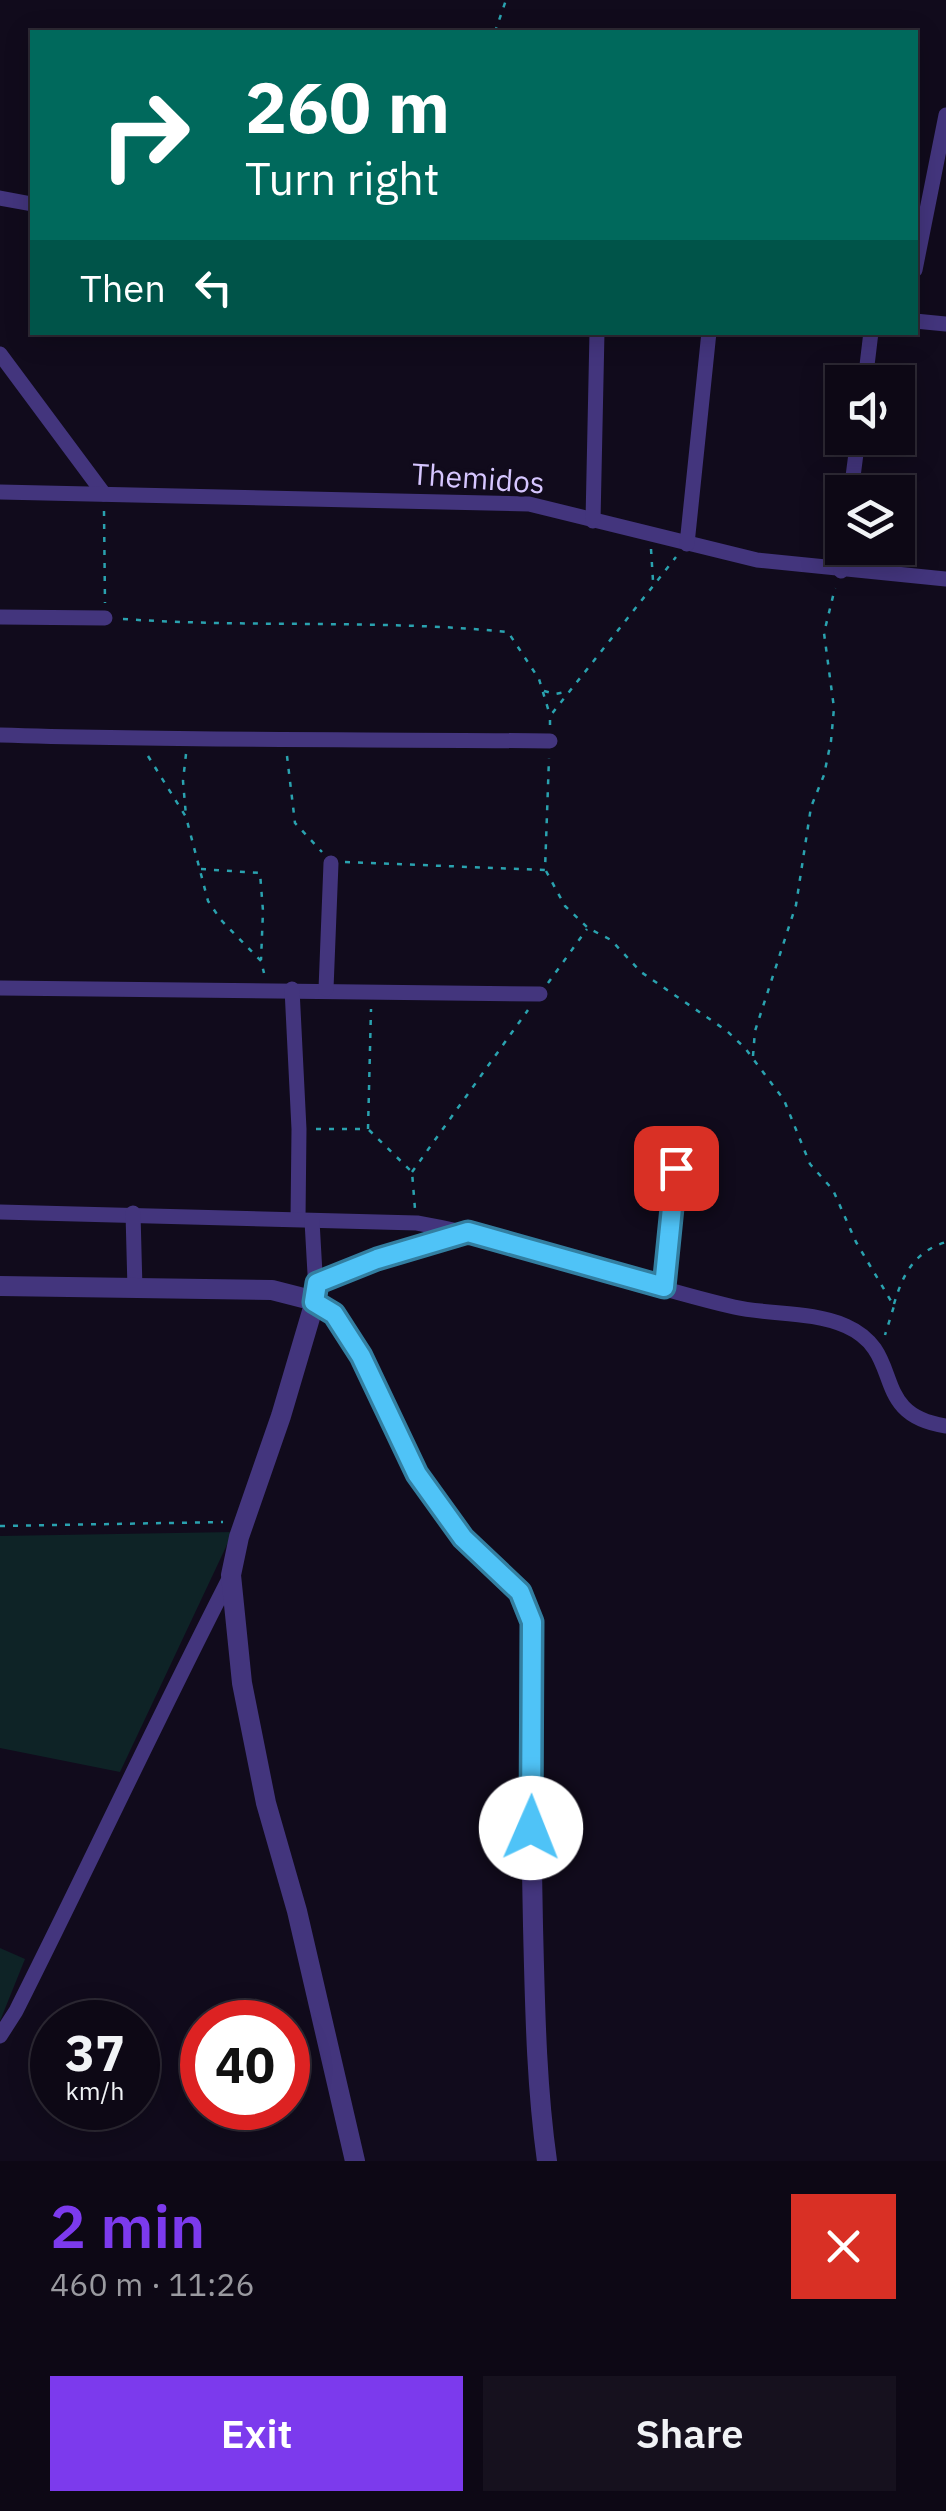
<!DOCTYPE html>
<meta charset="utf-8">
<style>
:root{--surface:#0d0815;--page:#16111e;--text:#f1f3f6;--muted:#9a9aa0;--line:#2d2934;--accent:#7c3aed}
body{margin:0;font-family:"IBM Plex Sans",sans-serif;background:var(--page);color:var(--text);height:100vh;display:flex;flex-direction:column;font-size:38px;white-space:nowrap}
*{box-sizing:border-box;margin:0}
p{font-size:32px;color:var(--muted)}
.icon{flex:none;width:55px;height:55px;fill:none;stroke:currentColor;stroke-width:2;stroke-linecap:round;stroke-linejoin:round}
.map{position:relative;height:2161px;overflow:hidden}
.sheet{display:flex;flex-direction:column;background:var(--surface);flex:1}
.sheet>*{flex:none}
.top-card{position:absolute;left:30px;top:30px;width:888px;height:305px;border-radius:0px;box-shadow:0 5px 25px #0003,0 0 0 2px var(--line);background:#00695c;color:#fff;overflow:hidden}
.tools{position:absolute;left:825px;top:365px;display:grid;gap:20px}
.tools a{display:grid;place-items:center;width:90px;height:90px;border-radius:0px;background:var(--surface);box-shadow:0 5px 25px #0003,0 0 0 2px var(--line);font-size:50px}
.speed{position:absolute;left:30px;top:2000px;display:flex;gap:20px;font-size:50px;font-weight:700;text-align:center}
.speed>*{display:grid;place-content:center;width:130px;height:130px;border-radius:50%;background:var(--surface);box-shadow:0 5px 25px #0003,0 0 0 2px var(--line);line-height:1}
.speed small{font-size:25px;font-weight:400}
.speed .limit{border:15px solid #d22;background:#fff;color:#111}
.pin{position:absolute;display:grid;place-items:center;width:85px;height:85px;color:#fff;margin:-42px;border-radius:20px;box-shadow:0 5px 15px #0006}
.me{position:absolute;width:110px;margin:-55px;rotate:1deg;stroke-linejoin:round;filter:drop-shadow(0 0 8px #0008)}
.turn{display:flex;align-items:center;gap:35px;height:210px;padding:0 50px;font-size:45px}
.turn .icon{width:130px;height:130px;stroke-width:2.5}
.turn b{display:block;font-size:70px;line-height:85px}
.then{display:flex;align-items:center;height:95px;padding:0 50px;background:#0003;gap:20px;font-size:38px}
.round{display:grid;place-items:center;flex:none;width:105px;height:105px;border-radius:0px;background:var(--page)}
.overview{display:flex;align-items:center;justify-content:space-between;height:170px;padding:0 50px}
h1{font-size:60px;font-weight:600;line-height:75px;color:var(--accent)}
.action{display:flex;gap:20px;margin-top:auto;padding:20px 50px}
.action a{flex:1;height:115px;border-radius:0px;background:var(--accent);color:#fff;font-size:40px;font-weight:600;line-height:115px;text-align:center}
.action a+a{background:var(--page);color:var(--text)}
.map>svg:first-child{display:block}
.green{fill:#0e2326}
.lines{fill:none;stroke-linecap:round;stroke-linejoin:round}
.path{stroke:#2aa2af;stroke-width:2.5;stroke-dasharray:5 8;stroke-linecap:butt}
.service{stroke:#43357d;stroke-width:8}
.minor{stroke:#43357d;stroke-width:15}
.tertiary{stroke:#43357d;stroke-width:20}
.route-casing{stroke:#337fa1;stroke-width:25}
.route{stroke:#4fc3f7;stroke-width:18}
.labels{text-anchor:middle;stroke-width:8;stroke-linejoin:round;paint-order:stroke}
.street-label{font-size:30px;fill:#d6c6ff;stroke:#110b1c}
</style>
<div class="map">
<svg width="946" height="2161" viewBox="0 0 946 2161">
<rect width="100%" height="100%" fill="#110b1c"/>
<g class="green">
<path d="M233,1532l-113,240 -120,-24v-212z"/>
<path d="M0,1948l25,11 -25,62z"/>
</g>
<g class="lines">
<g class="path">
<path d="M495,32l11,-32"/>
<path d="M104,511l1,92"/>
<path d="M651,549l2,32"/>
<path d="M123,619c128,9 257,0 385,13l31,47 10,33"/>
<path d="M544,691l11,3 15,-3"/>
<path d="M550,725v-9l126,-159"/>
<path d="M186,754l-3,27 3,35"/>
<path d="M148,756l38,61 22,84 13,19 40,41 3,12"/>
<path d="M287,756l8,67 27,29"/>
<path d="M345,862l200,8 4,-112"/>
<path d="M201,869l59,4 3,38 -2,49"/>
<path d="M546,871l19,35 23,22 23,12 30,32 86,59 18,17 39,52 26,64 23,26 23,52 38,64 -9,29"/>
<path d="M548,983l39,-54"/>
<path d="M753,1056l2,-25 41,-126 15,-98 13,-32 7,-34 3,-33 -10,-75 11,-45"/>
<path d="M316,1129h52l3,-120"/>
<path d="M369,1130l43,42 3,37"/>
<path d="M412,1172l116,-162"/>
<path d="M894,1304c9,-30 20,-52 52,-62"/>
<path d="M0,1526l223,-4"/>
</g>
<path class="service" d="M664,1287l12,-119"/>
<g class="minor">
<path d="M0,198l32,6"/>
<path d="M915,270l31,-155"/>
<path d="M915,321l31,3"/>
<path d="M0,354l104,140"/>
<path d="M865,382l6,-50"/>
<path d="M0,492l529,12 228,56 189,19"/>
<path d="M851,492l7,-54"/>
<path d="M593,521l4,-189"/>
<path d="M687,544l22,-212"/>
<path d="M841,571l3,-23"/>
<path d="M0,617l105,1"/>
<path d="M0,735c183,6 367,4 550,6"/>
<path d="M0,988l540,6"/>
<path d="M292,989l7,140 -1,90"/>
<path d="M326,989l5,-126"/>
<path d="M0,1212l417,11c108,19 210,59 317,84 36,8 78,4 112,19 61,27 21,88 100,100"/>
<path d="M133,1213l2,76"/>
<path d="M312,1221l4,70"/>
<path d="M317,1283l60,-24 88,-26"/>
<path d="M0,2036l16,-25c73,-145 141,-292 215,-436"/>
</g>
<g class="tertiary">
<path d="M0,1286l272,4 43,11 -34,115 -42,121 -8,38 11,108 24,120 31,108 58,250"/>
<path d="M315,1301l19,13 27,42 56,119 46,63 57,54 12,29c-2,102 -1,203 1,305 2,78 3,157 14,235"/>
</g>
</g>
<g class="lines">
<defs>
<path id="route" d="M531,1828l1,-206 -12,-30 -57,-54 -46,-64 -56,-118 -27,-42 -20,-12 3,-19 60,-24 91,-27 196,55 12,-119"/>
</defs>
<use href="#route" class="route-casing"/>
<use href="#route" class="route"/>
</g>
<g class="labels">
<g class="street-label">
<text transform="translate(478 479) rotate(4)" y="10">Themidos</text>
</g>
</g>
</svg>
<div class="tools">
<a><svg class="icon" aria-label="sound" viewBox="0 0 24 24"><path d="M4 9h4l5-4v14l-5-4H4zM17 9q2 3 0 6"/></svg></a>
<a><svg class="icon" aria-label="layers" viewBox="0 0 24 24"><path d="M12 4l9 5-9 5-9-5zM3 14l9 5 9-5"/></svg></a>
</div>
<div class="speed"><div>37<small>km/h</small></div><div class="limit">40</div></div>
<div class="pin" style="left:676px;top:1168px;background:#d93025"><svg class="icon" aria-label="arrive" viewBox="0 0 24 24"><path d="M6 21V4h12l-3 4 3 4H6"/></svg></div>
<svg class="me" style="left:531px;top:1828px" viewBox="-20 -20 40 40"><circle r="19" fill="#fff"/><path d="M0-13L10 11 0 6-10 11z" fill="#4fc3f7"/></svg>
<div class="top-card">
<div class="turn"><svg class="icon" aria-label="right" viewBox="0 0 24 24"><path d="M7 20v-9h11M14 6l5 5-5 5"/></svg><div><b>260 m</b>Turn right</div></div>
<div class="then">Then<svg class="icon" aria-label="left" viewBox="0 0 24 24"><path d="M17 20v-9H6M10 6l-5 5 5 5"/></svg></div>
</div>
</div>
<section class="sheet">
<div class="overview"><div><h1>2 min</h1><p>460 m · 11:26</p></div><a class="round" style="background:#d93025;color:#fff"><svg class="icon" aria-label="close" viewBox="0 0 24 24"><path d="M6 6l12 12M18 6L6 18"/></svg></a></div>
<div class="action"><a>Exit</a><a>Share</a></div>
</section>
